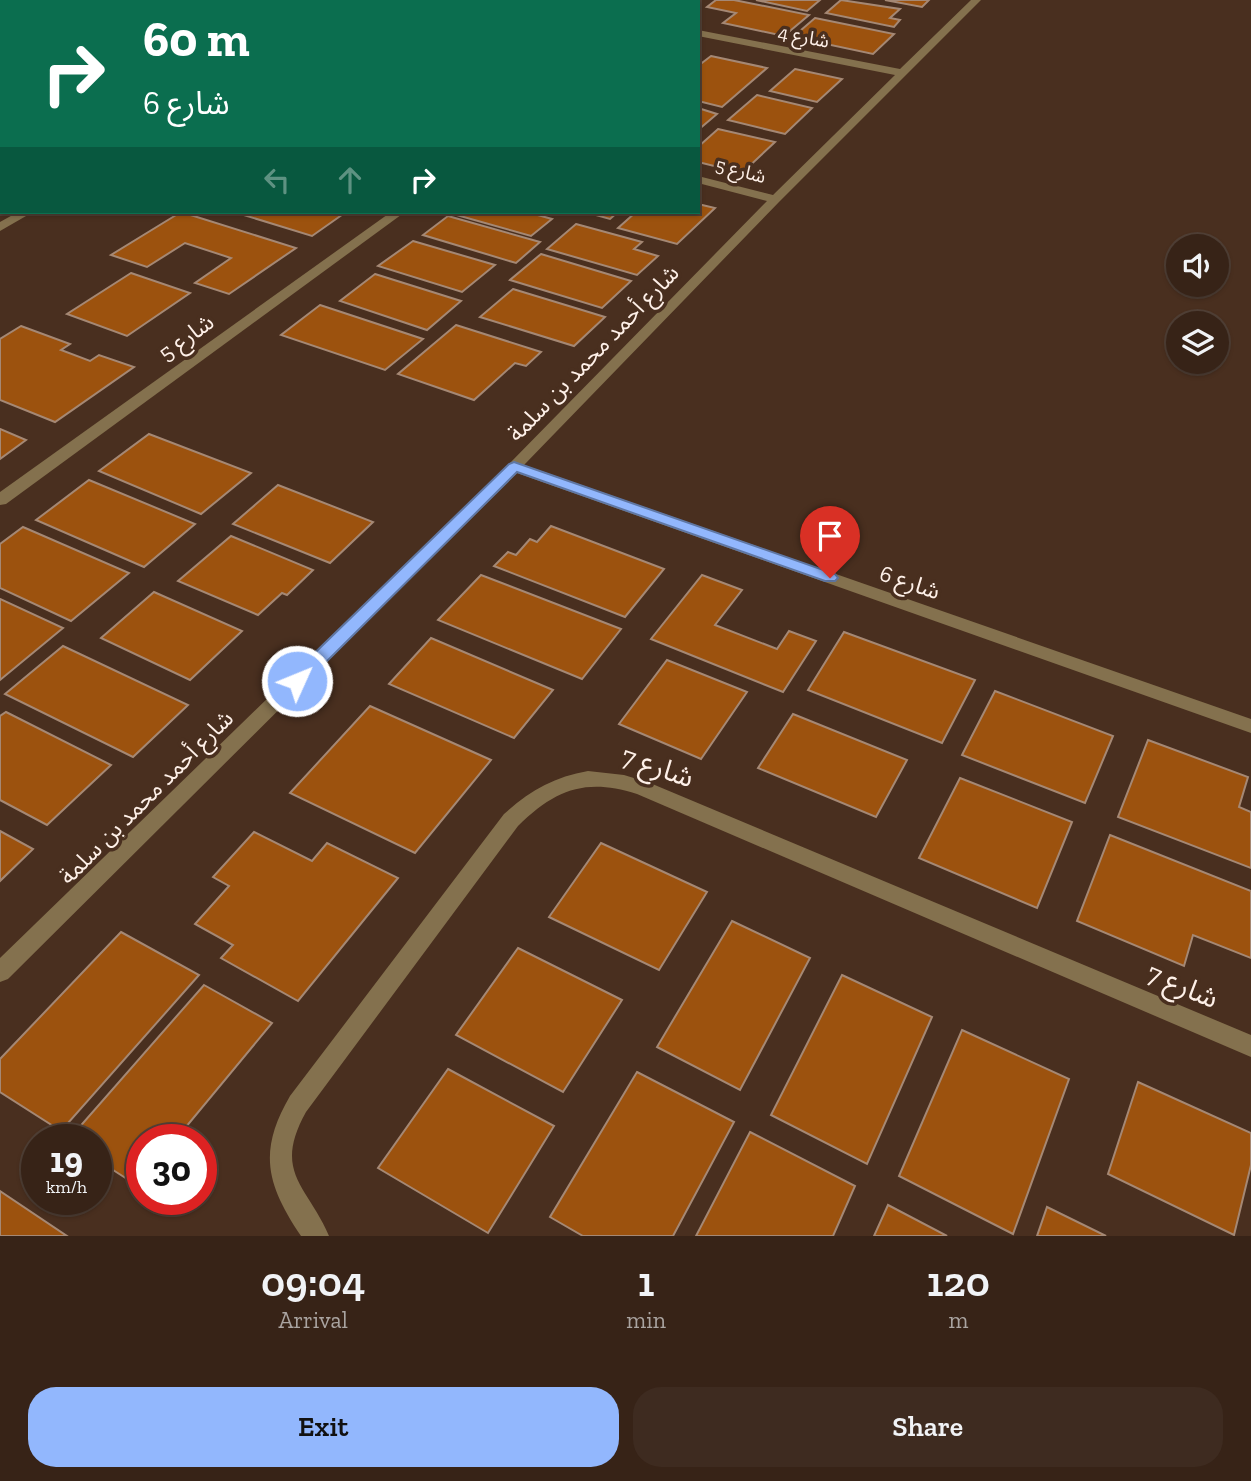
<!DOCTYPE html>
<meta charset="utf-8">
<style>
:root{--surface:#372317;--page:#3e2b20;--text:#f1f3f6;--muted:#aaa4a1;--line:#514036;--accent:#92b7fd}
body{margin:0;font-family:"Zilla Slab","Noto Sans Arabic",serif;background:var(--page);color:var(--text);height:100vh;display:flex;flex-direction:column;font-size:26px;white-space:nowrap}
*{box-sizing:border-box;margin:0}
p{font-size:23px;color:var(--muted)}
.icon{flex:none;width:38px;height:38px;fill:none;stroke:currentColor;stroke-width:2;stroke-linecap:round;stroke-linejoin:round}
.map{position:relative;height:1236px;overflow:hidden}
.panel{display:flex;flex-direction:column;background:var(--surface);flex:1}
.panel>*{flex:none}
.banner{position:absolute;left:0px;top:0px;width:700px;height:214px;box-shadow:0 2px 5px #0004,0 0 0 2px var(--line);background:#0b6e4f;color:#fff;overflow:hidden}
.tools{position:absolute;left:1166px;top:234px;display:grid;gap:14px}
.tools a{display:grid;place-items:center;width:63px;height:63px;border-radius:50%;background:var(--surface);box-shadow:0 2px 5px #0004,0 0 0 2px var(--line);font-size:35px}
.speed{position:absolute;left:21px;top:1124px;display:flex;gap:14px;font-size:35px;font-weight:700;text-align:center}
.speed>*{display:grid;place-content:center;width:91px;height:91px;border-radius:50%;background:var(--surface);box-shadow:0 2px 5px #0004,0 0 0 2px var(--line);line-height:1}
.speed small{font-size:18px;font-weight:400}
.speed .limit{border:10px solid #d22;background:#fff;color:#111}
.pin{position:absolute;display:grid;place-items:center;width:60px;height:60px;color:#fff;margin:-72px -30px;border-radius:50% 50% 50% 0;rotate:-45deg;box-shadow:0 0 7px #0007}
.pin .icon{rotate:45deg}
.me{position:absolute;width:77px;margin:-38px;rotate:46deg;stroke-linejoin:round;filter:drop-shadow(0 0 5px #0008)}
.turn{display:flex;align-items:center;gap:24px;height:147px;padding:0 28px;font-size:32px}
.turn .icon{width:91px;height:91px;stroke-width:2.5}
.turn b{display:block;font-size:49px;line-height:60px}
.lanes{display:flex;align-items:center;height:66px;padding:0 28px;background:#0003;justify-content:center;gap:35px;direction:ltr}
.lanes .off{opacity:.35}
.eta{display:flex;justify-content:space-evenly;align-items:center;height:119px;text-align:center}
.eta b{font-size:42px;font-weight:600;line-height:49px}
.cta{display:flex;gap:14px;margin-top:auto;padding:14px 28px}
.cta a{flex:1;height:80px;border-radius:28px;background:var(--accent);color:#111;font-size:28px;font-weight:600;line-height:80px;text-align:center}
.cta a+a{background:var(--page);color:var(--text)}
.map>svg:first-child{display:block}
.building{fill:#9c520e;stroke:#a58874;stroke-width:2}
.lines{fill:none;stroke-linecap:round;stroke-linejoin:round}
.minor{fill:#84714e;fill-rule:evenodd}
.major{fill:#d1aa60;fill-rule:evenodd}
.route{fill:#92b7fd;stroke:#5f77a4;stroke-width:2}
.labels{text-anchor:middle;stroke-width:7;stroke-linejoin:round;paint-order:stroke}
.far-street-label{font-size:19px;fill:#fef0e8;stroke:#492f1f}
.street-label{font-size:23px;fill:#fef0e8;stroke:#492f1f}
.near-street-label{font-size:28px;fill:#fef0e8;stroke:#492f1f}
</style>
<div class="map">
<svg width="1251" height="1236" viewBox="0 0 1251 1236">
<rect width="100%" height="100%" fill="#492f1f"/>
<g class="building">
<path d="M0,0h90l-88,2v12z"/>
<path d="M565,0h94l-3,2z"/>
<path d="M716,0h18l75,15 -25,21 -61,-13 13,-10 -29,-6z"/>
<path d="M756,0h64l-13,11z"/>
<path d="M841,0l59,9 -10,9 10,2 -6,7 -68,-14z"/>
<path d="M885,0h44l-7,7z"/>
<path d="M815,18l79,16 -21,20 -80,-17z"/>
<path d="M711,56l56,12 -45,39 -24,-6v-35z"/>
<path d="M795,69l47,10 -25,23 -47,-11z"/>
<path d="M757,95l55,13 -27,26 -57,-14z"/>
<path d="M698,108l19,6 -19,16z"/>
<path d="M718,129l57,13 -33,31 -44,-11v-15z"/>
<path d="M698,204l17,4 -38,36 -59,-16 18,-16h62z"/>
<path d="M181,212l115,36 -67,46 -34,-11 36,-25 -46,-15 -38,24 -36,-12z"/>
<path d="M234,212h112l-34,24z"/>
<path d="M446,212h81l25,7 -21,17z"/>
<path d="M585,212h33l-8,7z"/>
<path d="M448,216l92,26 -24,21 -93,-28z"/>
<path d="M576,224l66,18 -8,7 24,7 -21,19 -90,-26z"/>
<path d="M413,241l82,24 -33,27 -84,-26z"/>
<path d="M541,254l90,27 -29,27 -92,-28z"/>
<path d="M131,273l59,20 -63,43 -60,-22z"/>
<path d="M375,274l86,27 -34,29 -87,-29z"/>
<path d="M513,289l92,28 -31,29 -94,-29z"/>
<path d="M320,305l103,34 -38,31 -104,-35z"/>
<path d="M456,325l85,27 -15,14 -11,-3 -41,37 -76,-26z"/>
<path d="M21,326l49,18 -9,6 29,11 9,-6 35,12 -79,55 -55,-22v-61z"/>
<path d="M0,429l26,11 -26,19z"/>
<path d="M149,434l102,39 -50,41 -102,-43z"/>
<path d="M89,480l106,44 -51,43 -108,-47z"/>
<path d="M278,485l95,37 -43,41 -97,-39z"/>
<path d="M551,526l113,43 -39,48 -131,-51 14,-14 8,3 14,-16 7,3z"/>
<path d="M23,527l106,46 -58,48 -71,-33v-44z"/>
<path d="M231,536l82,34 -26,25 -5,-2 -24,22 -80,-34z"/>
<path d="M481,575l140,54 -39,50 -144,-59z"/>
<path d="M702,575l40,15 -27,35 62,24 12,-18 27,10 -33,51 -132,-53z"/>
<path d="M154,592l88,39 -52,49 -89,-42z"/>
<path d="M0,599l63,29 -63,52z"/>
<path d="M844,632l131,48 -33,63 -134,-53z"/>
<path d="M431,638l122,52 -39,48 -125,-54z"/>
<path d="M63,646l125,59 -55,52 -128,-63z"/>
<path d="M667,660l80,32 -46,67 -82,-35z"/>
<path d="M995,691l118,45 -28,67 -123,-48z"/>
<path d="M370,706l121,54 -76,93 -125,-60z"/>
<path d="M6,712l105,53 -64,60 -47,-25v-84z"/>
<path d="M793,714l114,46 -31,57 -118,-49z"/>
<path d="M1148,740l100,37 -9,30 12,5v56l-133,-51z"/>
<path d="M960,778l112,44 -35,86 -118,-50z"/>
<path d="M0,831l33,18 -33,32z"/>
<path d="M254,832l58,29 15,-18 71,35 -100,123 -77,-43 12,-13 -38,-21 34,-38 -16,-9z"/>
<path d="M1110,835l141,56v67l-58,-23 -9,31 -107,-45z"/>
<path d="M601,843l106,49 -48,78 -110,-53z"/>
<path d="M732,921l78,37 -70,132 -83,-43z"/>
<path d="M121,932l78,43 -138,156 -61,-39v-33z"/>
<path d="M518,948l104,52 -59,92 -107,-57z"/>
<path d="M842,975l90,42 -65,147 -96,-49z"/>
<path d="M204,985l68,38 -96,116h-34v42l-4,5 -42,-27v-20h-27z"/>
<path d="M962,1030l107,49 -56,155 -114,-58z"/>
<path d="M448,1069l106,57 -66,107 -110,-65z"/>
<path d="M637,1072l97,50 -61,114h-90l-33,-19z"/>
<path d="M1138,1082l113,51v32l-17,70 -126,-61z"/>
<path d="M750,1132l105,54 -22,50h-137z"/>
<path d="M0,1191l67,45h-67z"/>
<path d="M888,1205l59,31h-73z"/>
<path d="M1047,1207l59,29h-69z"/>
</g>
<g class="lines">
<g class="minor">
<path d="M396,0h11l-13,2z"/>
<path d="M528,0h16l2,2h-17z"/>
<path d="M687,0h10l-12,2z"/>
<path d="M971,0h10l-202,202 -255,263 727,254v14l-734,-260 -509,506 -8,3v-24l509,-494 258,-263 -69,-18v-7l75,19 122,-120 -197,-39v-6l202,39z"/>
<rect x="0" y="67" width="2" height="7"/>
<path d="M0,85h2l-2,7z"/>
<path d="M0,127h2l-2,9z"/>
<path d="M18,212h15l-33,19v-9z"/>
<path d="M391,212h14l-399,292 -6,1v-13z"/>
<path d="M588,771l36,4 26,8 601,252v22l-614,-263c-51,-16 -81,-5 -119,32l-212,286c-34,61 2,74 23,124h-28c-35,-52 -43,-85 -11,-140l214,-282c25,-23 50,-37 84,-43z"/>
</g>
<g class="major">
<path d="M271,0h12l-14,2z"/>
<path d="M348,0h12l-14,2z"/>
<path d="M0,139h2l-2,7z"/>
<path d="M2,189v8l-2,1v-8z"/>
</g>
</g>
<path class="route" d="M514,462l321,112 3,4 -3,3h-10l-308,-109 -214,213h-12l-3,-4 3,-5 218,-212z"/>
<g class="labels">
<g class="far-street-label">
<text transform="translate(804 36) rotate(11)" y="7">شارع 4</text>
<text transform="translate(741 170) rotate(15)" y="7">شارع 5</text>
</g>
<g class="street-label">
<text transform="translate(186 337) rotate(-36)" y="8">شارع 5</text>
<text transform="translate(593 353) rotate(-46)" y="8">شارع أحمد محمد بن سلمة</text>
<text transform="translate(910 582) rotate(19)" y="8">شارع 6</text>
<text transform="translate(146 797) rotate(-45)" y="8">شارع أحمد محمد بن سلمة</text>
</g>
<g class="near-street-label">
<text transform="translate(658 766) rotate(19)" y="10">شارع 7</text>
<text transform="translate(1183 985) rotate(23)" y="10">شارع 7</text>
</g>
</g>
</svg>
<div class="tools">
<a><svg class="icon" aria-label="sound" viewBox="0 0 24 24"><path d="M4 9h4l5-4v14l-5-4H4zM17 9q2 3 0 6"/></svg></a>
<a><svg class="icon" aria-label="layers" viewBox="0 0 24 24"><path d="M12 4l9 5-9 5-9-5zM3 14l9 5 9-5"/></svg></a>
</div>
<div class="speed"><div>19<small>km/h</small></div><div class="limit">30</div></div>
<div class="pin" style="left:830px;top:578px;background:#d93025"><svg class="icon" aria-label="arrive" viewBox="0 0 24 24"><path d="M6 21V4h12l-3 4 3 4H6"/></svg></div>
<svg class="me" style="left:297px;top:681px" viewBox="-20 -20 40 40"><circle r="17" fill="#92b7fd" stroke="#fff" stroke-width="3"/><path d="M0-11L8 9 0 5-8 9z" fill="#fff"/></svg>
<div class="banner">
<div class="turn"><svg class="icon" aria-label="right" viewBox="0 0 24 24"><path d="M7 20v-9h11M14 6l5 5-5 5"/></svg><div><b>60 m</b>شارع 6</div></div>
<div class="lanes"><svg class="icon off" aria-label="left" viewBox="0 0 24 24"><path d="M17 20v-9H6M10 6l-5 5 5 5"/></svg><svg class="icon off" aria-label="ahead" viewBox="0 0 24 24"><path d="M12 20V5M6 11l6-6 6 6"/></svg><svg class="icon" aria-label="right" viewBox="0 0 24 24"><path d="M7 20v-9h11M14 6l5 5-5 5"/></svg></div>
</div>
</div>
<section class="panel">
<div class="eta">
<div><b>09:04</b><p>Arrival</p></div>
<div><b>1</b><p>min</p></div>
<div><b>120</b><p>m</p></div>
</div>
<div class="cta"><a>Exit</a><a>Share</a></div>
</section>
